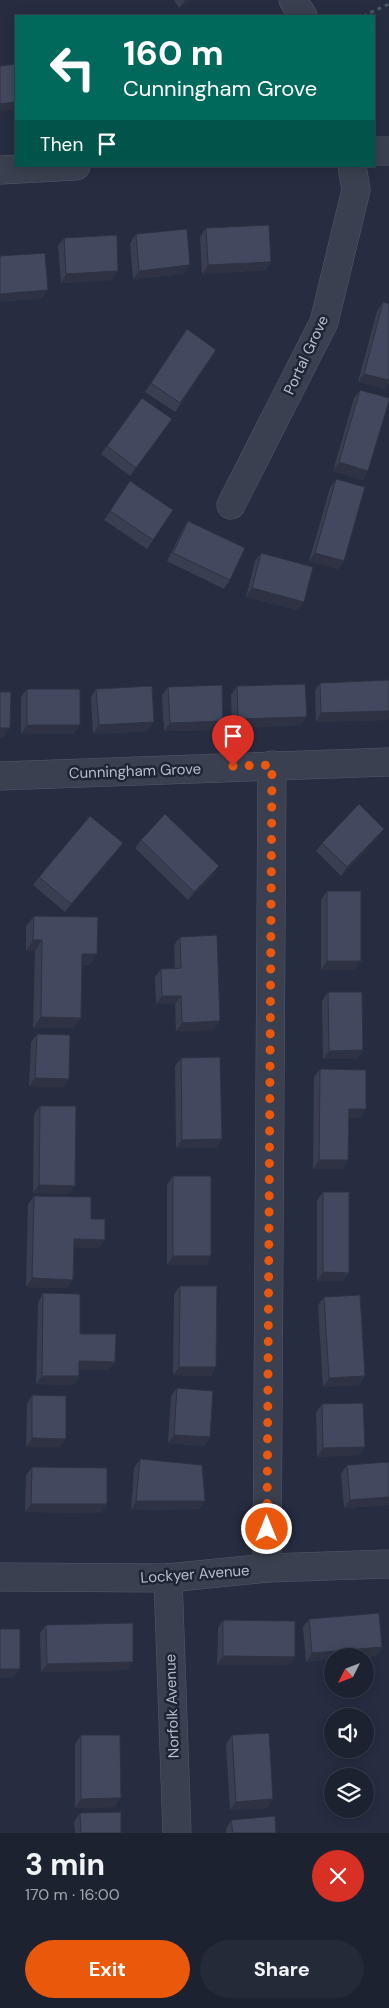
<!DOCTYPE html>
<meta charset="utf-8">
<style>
:root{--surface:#1d2231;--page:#252a39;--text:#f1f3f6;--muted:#a0a4ab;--line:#3b3f4d;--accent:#ea580c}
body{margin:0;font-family:"DM Sans",sans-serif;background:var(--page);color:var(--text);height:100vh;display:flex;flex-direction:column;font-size:19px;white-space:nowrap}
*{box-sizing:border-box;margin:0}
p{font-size:16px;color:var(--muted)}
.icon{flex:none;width:28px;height:28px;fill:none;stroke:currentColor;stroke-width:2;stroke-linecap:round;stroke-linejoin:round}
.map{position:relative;height:1833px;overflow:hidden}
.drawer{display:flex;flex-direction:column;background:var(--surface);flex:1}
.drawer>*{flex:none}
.banner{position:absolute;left:15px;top:15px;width:360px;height:152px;border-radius:0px;box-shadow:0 2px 12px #0003,0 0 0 1px var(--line);background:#00695c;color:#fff;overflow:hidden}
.needle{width:32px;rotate:228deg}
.controls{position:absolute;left:324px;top:1648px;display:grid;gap:10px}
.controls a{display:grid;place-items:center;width:50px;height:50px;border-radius:50%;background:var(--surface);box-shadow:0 2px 12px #0003,0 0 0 1px var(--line);font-size:25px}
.pin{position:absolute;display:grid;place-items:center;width:42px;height:42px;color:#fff;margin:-51px -21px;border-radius:50% 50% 50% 0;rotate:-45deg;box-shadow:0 0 5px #0007}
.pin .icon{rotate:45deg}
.me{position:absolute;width:55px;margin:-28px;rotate:0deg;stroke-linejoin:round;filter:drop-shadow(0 0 4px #0008)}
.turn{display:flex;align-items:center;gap:18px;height:105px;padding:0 25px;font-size:22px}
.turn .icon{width:65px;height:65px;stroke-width:2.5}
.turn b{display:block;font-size:35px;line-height:42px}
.then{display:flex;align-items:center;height:48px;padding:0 25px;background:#0003;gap:10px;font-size:19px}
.round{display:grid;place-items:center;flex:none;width:52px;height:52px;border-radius:26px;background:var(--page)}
.summary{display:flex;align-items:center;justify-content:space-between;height:85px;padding:0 25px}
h1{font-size:30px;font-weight:700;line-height:38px}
.primary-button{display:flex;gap:10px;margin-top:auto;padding:10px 25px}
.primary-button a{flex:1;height:58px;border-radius:30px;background:var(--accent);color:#fff;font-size:20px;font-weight:700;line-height:58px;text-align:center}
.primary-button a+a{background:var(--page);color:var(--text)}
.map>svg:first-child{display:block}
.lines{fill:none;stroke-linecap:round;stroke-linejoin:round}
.minor-casing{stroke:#535868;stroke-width:29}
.path{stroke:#47575e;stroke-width:3;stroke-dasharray:4 4;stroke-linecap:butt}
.minor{stroke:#3b4050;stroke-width:28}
.wall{fill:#393e51}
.shaded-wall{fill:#2e3242}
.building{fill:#42485e;stroke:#2e3242}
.route{stroke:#ea580c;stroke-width:9;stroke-dasharray:0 16.2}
.labels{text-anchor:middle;stroke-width:5;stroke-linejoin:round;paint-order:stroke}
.street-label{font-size:15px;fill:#b8bccb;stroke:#202536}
</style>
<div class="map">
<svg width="389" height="1833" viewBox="0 0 389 1833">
<rect width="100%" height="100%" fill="#272d41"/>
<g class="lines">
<defs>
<g id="minor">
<path d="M293,0l10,16"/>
<path d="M374,151h15"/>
<path d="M0,170l76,-4"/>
<path d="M231,505l93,-183 32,-132 -4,-24"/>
<path d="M0,776l389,-14"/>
<path d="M267,1568l5,-803"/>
<path d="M0,1577l168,1 99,-10 122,-4"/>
<path d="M168,1578l9,255"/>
</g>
</defs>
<use href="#minor" class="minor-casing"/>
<path class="path" d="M363,16l26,-12"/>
<use href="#minor" class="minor"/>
</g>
<g class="wall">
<path d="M174,0h17l-12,8z"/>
<path d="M206,228l65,34 -6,8 -63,4 -2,-37z"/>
<path d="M136,234l48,40 -51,5 -3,-36z"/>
<path d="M64,238l49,42 -52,3 -3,-37z"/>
<path d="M383,302l2,87 -27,-7 19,-71z"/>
<path d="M187,329l29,21 -41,62 -30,-20z"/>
<path d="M360,390l3,90 -30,-9 21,-73z"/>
<path d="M142,398l30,21 -42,57 -29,-22z"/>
<path d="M336,479l8,82 -6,8 -29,-8 21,-73z"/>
<path d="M130,481l43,29 -26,39 -43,-29z"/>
<path d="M188,521l42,59 -6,9 -57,-28 16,-32z"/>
<path d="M261,553l37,57 -52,-13 9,-36z"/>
<path d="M320,683l69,28v6l-2,3 -71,2 -1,-31z"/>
<path d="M237,686l64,39 -69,3 -1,-33z"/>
<path d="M168,687l55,34 -6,9 -53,1 -2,-36z"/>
<path d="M27,689l47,45h-53v-37z"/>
<path d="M96,689l52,42 -55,3 -2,-37z"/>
<path d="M384,829l-6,8 -37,39 -25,-25 6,-8z"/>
<path d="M141,840l72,35 -25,25 -53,-52z"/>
<path d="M123,843l-6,8 -52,61 -32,-27 6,-8z"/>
<path d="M327,891l28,79h-34v-70z"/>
<path d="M34,916l56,49h-8l-9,63h-40l2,-77h-9v-25z"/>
<path d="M180,937l34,93 -38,1 -1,-27h-19l-1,-27 6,-8 14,-1 -1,-23z"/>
<path d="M328,992l35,58 -6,9h-34l-1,-58z"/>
<path d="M37,1034l32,45 -6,8 -34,-1 2,-44z"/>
<path d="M181,1058l41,81 -6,9h-40l-1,-82z"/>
<path d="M320,1069l40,49h-11l-1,42 -6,9h-29l1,-92z"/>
<path d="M40,1106l30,88 -37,-1 1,-79z"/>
<path d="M173,1176l33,89h-39v-80z"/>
<path d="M323,1192l26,81 -6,8h-26v-81z"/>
<path d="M34,1196l57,23 8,29 -25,-1 -1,33 -6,8 -41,-1 2,-83z"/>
<path d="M180,1286l31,90 -38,-1 1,-81z"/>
<path d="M43,1293l37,41 35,28 -6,8h-30v6l-6,9 -37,-1 2,-82z"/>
<path d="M324,1297l41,79 -6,9 -36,2 -5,-82z"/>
<path d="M177,1388l33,49 -6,9 -36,-3 3,-47z"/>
<path d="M32,1395l34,44 -6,8h-34l1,-43z"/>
<path d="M322,1404l43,43 -6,8 -42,2 -1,-44z"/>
<path d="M140,1459l65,42 -6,8 -68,1 3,-42z"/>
<path d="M389,1462v43l-45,3 -3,-34 6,-9z"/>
<path d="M32,1467l75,37 -6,9 -76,-1 1,-37z"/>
<path d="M309,1619l73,28 -6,9 -11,1 -33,-1v3l-26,3 -3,-35z"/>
<path d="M223,1620l66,45h-72l1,-37z"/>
<path d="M46,1625l81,45 -86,2 -1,-39z"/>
<path d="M81,1735l34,72 -40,1v-64z"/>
<path d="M232,1735l41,64 -6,9 -37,2 -4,-66z"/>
<path d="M80,1813l41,20h-46l-1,-11z"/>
<path d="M231,1820l45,13h-50v-4z"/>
</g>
<g class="shaded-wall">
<path d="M185,0h6l-12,8z"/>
<path d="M16,102v8l-16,1v-7z"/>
<path d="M271,262l-6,8 -63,4 6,-9z"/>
<path d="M190,265l-6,9 -51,5 6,-8z"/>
<path d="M118,271l-5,9 -52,3 5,-9z"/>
<path d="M48,290l-6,9 -42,3v-8z"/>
<path d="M364,374l25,6v3l-4,6 -27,-7z"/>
<path d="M339,462l29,9 -5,9 -30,-9z"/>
<path d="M315,553l29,8 -6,8 -29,-8z"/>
<path d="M252,588l52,14 -6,8 -52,-13z"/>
<path d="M389,711v6l-2,3 -71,2 5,-9z"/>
<path d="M307,717l-6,8 -69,3 6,-9z"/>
<path d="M223,721l-6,9 -53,1 6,-8z"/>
<path d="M154,722l-6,9 -55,3 6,-9z"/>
<path d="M27,725h53l-6,9h-53z"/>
<path d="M0,728h10l-6,9h-4z"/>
<path d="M384,829l-6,8 -37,39 6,-9z"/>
<path d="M123,843l-6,8 -52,61 6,-8z"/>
<path d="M219,866l-6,9 -25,25 6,-8z"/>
<path d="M33,940h9l-7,11h-9z"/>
<path d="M82,954h15l-7,11 -16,-1z"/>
<path d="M327,961h34l-6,9h-34z"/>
<path d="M162,996h19l-6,8h-19z"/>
<path d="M41,1017l40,1 -8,10h-40z"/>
<path d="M220,1021l-6,9 -38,1 6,-8z"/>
<path d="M363,1050l-6,9h-34l6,-8z"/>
<path d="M35,1078l34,1 -6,8 -34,-1z"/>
<path d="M349,1109h17l-6,9h-17z"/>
<path d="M222,1139l-6,9h-40l6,-8z"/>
<path d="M319,1160h29l-6,9h-29z"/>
<path d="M39,1185l36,1 -5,8 -37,-1z"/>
<path d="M74,1239l31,1 -6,8 -31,-1z"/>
<path d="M173,1256h38l-5,9h-39z"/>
<path d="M323,1272l26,1 -6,8h-26z"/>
<path d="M32,1278l41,2 -6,8 -41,-1z"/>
<path d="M79,1361l36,1 -6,8h-36z"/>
<path d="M179,1367h37l-5,9 -38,-1z"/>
<path d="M42,1376h37l-6,9 -37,-1z"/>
<path d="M365,1376l-6,9 -36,2 6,-9z"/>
<path d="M174,1435l36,2 -6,9 -36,-3z"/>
<path d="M32,1438l34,1 -6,8h-34z"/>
<path d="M365,1447l-6,8 -42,2 6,-9z"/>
<path d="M389,1497v8l-45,3 6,-8z"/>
<path d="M136,1501h69l-6,8 -68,1z"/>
<path d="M31,1504h76l-6,9 -76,-1z"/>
<path d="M382,1647l-6,9 -11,1 -33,-1v3l-26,3 6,-9z"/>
<path d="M223,1656l72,1 -6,8h-72z"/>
<path d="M133,1662l-6,8 -86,2 6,-8z"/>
<path d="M0,1669h20l-6,9h-14z"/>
<path d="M121,1798l-6,9 -40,1 6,-9z"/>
<path d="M273,1799l-6,9 -37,2 6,-8z"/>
</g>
<g class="building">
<path d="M16,64v38l-16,2v-38z"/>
<path d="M269,225l2,37 -63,3 -2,-37z"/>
<path d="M187,229l3,36 -51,6 -3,-37z"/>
<path d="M117,235l1,36 -52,3 -2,-36z"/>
<path d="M45,253l3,37 -48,4v-38z"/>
<path d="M383,302l6,2v76l-25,-6z"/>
<path d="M187,329l29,21 -36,53 -29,-20z"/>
<path d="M360,390l29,8v3l-21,70 -29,-9z"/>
<path d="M142,398l30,21 -36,49 -29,-22z"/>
<path d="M336,479l29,8 -21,74 -29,-8z"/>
<path d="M130,481l43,29 -20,30 -43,-29z"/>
<path d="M188,521l57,27 -15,32 -57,-27z"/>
<path d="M261,553l52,14 -9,35 -52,-14z"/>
<path d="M389,680v31l-68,2 -1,-30z"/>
<path d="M305,684l2,33 -69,2 -1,-33z"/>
<path d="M222,685l1,36 -53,2 -2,-36z"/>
<path d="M152,686l2,36 -55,3 -3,-36z"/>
<rect x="27" y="689" width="53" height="36"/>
<path d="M0,692h11l-1,36h-10z"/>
<path d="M359,804l25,25 -37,38 -25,-24z"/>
<path d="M165,814l54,52 -25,26 -53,-52z"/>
<path d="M90,816l33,27 -52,61 -32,-27z"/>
<rect x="327" y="891" width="34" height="70"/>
<path d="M34,916l64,1 -1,37h-15l-1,64 -40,-1 1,-77h-9z"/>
<path d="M217,935l3,86 -38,2 -1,-27h-19l-1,-27 20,-1 -1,-31z"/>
<path d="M328,992h34l1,58 -34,1z"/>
<path d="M37,1034l33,1 -1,44 -34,-1z"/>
<path d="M220,1057l2,82 -40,1 -1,-82z"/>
<path d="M320,1069l46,1v39h-17l-1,51h-29z"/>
<path d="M40,1106h36l-1,80 -36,-1z"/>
<rect x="173" y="1176" width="38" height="80"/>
<path d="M323,1192h26v81l-26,-1z"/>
<path d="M34,1196l57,1v22h14v21l-31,-1 -1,41 -41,-2z"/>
<path d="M180,1286h37l-1,81h-37z"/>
<path d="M43,1293l37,1v40h36l-1,28 -36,-1v15h-37z"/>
<path d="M360,1295l5,81 -36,2 -5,-81z"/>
<path d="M177,1388l36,3 -3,46 -36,-2z"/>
<path d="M32,1395l34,1v43l-34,-1z"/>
<path d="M363,1403l2,44 -42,1 -1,-44z"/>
<path d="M140,1459l62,6 3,36h-69z"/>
<path d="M389,1462v35l-39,3 -3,-35z"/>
<path d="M32,1467l75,1v36h-76z"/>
<path d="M379,1613l3,34 -70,6 -3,-34z"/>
<path d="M223,1620l72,1v36l-72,-1z"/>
<path d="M133,1623v39l-86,2 -1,-39z"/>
<rect x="0" y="1629" width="20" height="40"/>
<path d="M269,1733l4,66 -37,3 -4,-67z"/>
<path d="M81,1735h39l1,63 -40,1z"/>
<path d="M121,1812v21h-40l-1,-20z"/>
<path d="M275,1816l1,17h-43l-2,-13z"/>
</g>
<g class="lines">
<path class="route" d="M233,766l39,-1 -5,764"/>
</g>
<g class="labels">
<g class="street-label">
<text transform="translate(306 355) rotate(-65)" y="5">Portal Grove</text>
<text transform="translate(135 771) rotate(-2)" y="5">Cunningham Grove</text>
<text transform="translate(195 1574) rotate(-4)" y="5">Lockyer Avenue</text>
<text transform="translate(172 1706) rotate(-92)" y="5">Norfolk Avenue</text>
</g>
</g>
</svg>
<div class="controls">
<a><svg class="needle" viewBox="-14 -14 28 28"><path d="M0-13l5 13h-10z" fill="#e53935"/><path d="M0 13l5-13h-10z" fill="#a0a4ab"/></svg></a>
<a><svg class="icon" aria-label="sound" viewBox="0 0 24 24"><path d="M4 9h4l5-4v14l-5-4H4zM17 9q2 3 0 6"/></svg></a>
<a><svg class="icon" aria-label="layers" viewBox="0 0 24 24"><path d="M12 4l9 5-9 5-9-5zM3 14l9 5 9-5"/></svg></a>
</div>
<div class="pin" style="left:233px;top:766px;background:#d93025"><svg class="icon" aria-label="arrive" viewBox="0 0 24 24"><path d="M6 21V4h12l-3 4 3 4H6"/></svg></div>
<svg class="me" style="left:267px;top:1529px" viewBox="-20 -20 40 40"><circle r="17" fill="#ea580c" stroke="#fff" stroke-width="3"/><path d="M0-11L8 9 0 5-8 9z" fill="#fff"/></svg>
<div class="banner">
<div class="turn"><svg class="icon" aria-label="left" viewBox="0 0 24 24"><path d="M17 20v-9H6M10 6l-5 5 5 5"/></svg><div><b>160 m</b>Cunningham Grove</div></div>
<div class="then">Then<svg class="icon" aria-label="arrive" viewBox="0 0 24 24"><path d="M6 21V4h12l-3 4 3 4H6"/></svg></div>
</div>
</div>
<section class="drawer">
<div class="summary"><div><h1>3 min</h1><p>170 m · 16:00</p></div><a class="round" style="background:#d93025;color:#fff"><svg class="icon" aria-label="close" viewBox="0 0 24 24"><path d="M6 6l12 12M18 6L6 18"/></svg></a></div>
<div class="primary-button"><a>Exit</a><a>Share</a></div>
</section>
